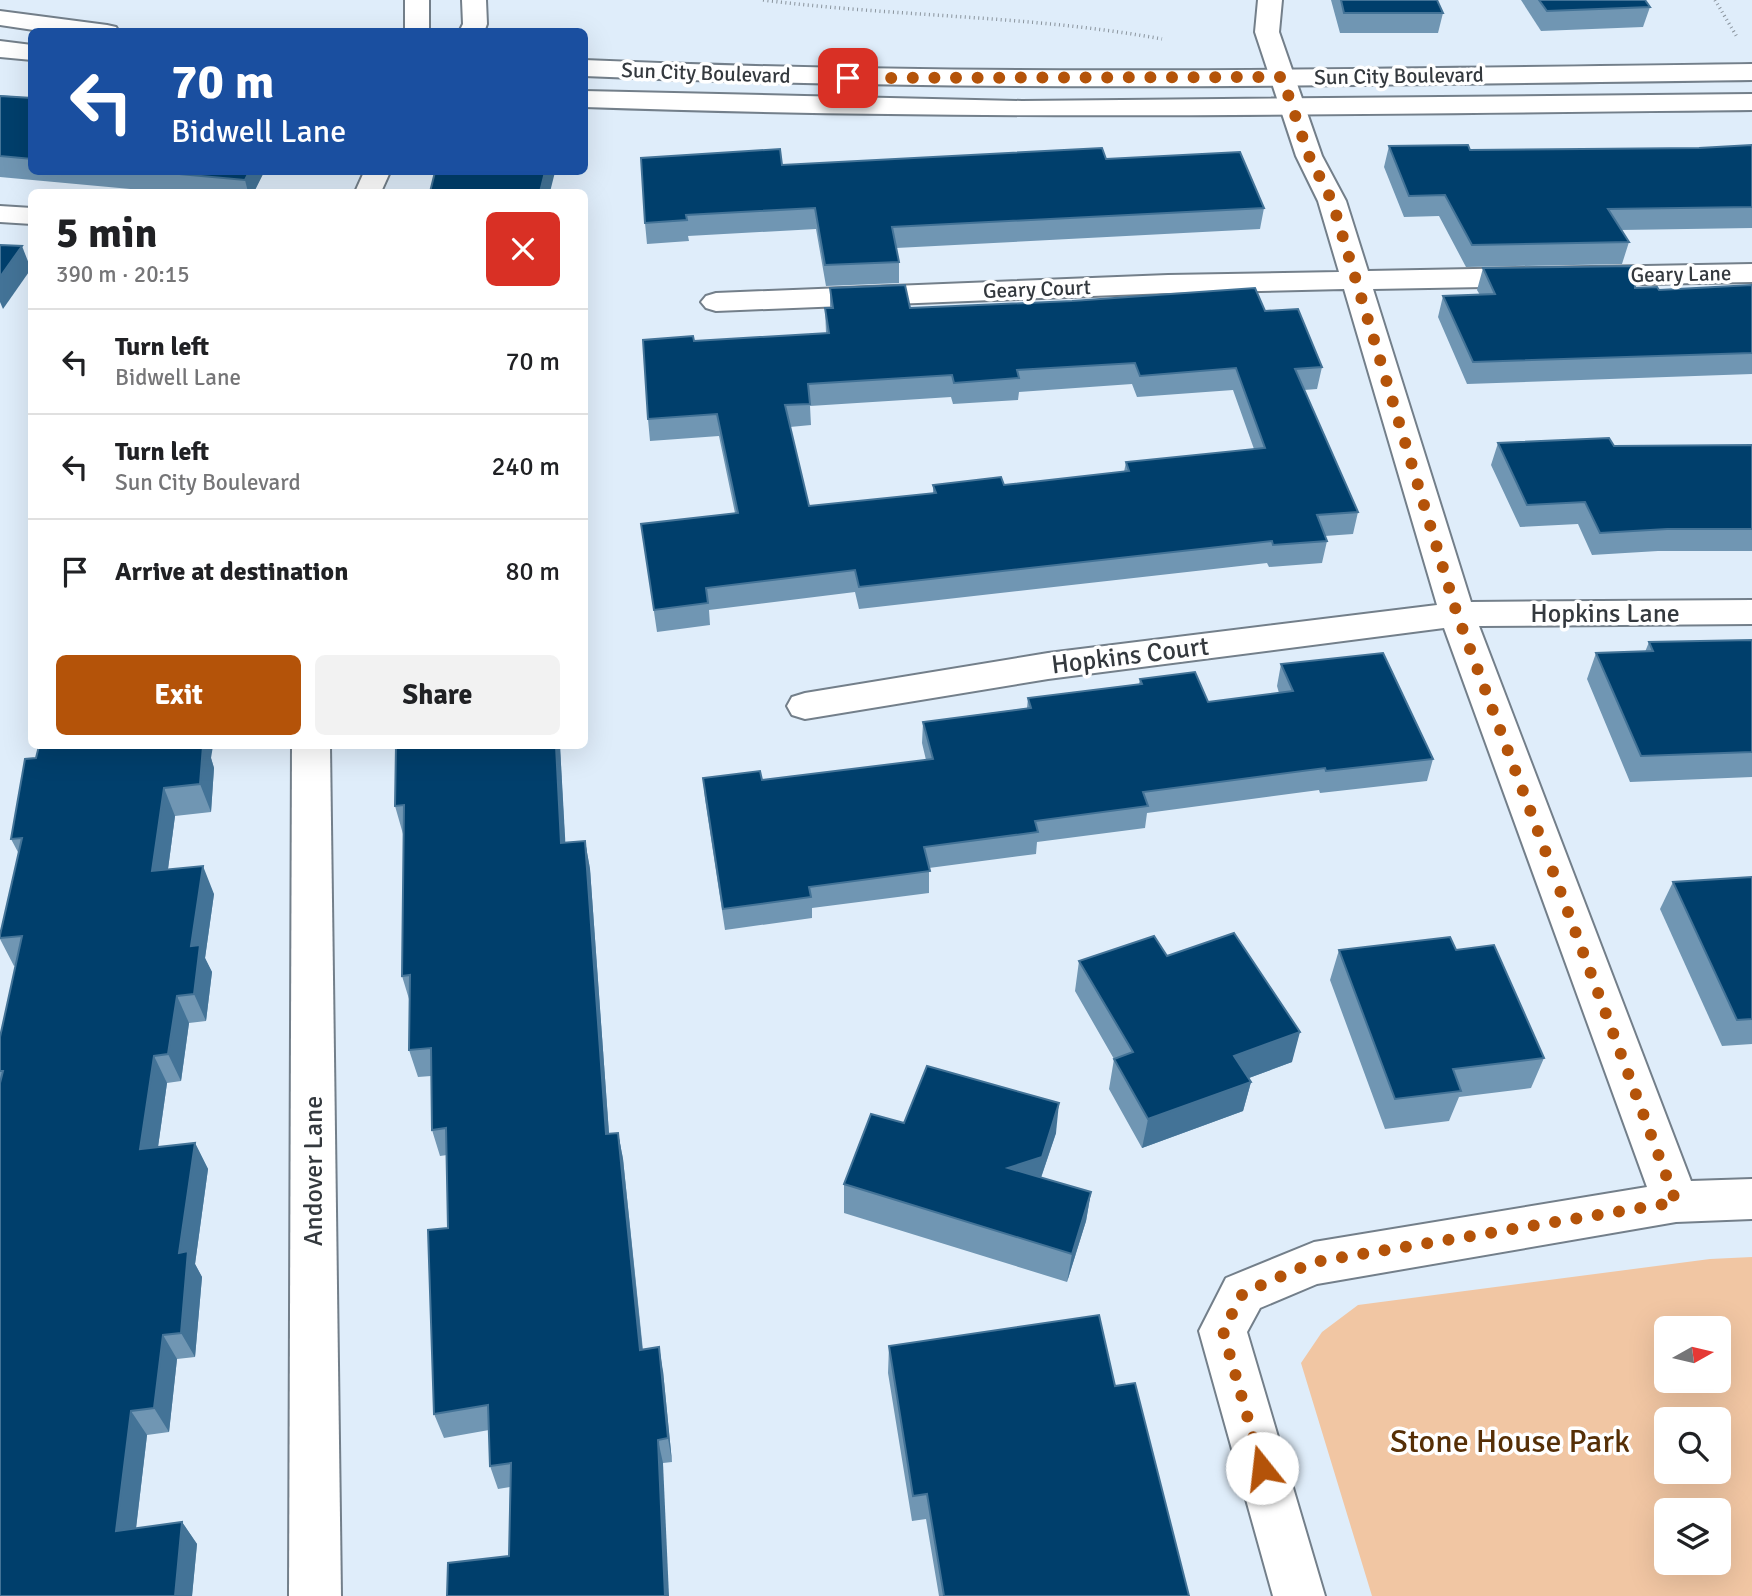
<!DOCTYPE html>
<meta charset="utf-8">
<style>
:root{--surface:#fff;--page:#f2f2f2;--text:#202124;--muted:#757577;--line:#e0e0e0;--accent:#b45309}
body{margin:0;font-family:Signika,sans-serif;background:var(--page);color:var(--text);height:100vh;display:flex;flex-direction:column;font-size:26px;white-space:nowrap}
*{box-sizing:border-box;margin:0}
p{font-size:23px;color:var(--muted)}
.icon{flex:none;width:38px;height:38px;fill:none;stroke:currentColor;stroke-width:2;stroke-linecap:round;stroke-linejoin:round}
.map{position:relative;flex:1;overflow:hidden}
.sheet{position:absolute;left:28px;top:189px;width:560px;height:560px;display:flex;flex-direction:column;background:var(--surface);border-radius:10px;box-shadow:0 7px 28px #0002}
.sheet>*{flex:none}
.guide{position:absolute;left:28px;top:28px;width:560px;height:147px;border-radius:10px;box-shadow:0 7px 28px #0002;background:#1a4fa0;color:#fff;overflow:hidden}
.needle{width:46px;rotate:82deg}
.controls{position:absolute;left:1654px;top:1316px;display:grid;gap:14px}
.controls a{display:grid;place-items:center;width:77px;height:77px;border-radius:10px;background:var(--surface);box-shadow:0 7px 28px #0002;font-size:35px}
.pin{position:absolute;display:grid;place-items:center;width:60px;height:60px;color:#fff;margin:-30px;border-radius:14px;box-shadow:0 4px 10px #0006}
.me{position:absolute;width:77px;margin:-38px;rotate:344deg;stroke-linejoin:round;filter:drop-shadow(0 0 5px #0008)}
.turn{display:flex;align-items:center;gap:24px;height:147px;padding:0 28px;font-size:32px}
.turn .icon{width:91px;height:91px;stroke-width:2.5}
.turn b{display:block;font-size:49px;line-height:60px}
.round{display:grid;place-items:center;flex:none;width:74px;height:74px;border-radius:10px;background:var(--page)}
.head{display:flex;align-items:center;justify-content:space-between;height:119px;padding:0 28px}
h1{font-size:42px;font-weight:700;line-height:52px}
.action{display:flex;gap:14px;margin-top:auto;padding:14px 28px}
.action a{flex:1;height:80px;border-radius:10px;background:var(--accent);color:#fff;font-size:28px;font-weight:700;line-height:80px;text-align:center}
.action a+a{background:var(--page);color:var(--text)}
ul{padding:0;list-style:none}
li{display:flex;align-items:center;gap:21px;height:105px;padding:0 28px;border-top:2px solid var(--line)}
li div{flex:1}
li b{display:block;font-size:26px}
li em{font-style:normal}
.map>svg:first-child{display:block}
.green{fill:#f1c6a3;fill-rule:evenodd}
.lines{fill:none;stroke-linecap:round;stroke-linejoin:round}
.minor-casing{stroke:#737f8a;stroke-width:4}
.tertiary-casing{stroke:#737f8a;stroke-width:4}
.path{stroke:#8a949d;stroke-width:3.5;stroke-dasharray:1 3.5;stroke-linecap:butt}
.minor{fill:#fff;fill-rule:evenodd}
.tertiary{fill:#fff;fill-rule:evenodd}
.wall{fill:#7096b3;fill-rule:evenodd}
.shaded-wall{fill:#437397}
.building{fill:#003f6c;stroke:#437397;stroke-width:2;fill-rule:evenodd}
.route{stroke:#b45309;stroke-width:12;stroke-dasharray:0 21.6}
.labels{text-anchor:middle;stroke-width:7;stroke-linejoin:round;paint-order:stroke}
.far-street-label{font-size:21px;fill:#34393e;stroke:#fff}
.street-label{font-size:26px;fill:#34393e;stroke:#fff}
.near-park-label{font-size:32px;fill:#562f06;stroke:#fff}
</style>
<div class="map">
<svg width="1752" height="1596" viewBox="0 0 1752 1596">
<rect width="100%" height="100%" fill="#dfedfa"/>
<path class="green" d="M1752,1257v339h-380l-71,-233 21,-31 36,-27 352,-46zM1666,1328h52v53h-52zM1666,1419h52v53h-52zM1666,1510h52v53h-52z"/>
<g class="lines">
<defs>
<g id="minor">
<rect x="405" y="0" width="24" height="32"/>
<path d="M462,0h24l1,24 -3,8h-25l4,-8z"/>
<path d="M1258,0h24l-3,32 43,124 24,45 22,70 384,-7v18l-379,7 98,313 281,-2v24l-273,2 212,555 61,-2v40l-76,3 -359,62 -57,24 -13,24 78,264h-52l-74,-265 27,-53 88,-36 333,-55 -203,-559 -396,51 -243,40 -13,-4 -5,-9 5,-9 13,-4 243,-40 389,-48 -93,-316 -176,4 -452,18 -10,-3 -5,-6 5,-6 10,-3 452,-18 171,-3 -21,-71 -22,-45 -41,-124z"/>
<path d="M364,172h26l-9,20h-26z"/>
<path d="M0,206l32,2v16l-32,-2z"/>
<path d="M292,746h38l11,850h-52z"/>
</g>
<g id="tertiary">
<path d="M0,11l107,14 9,2 3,5h-72l-47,-7z"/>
<path d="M0,41l32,4v15l-32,-3z"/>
<path d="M584,60c390,17 779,9 1168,4v16c-389,5 -778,13 -1168,-4z"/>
<path d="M584,91l438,10 730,-7v16c-389,4 -778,11 -1168,-3z"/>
</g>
</defs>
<use href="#minor" class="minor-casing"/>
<use href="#tertiary" class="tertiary-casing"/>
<g class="path">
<path d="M763,0c133,17 267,15 399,39"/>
<path d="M1715,0l22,37"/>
</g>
<use href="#minor" class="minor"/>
<use href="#tertiary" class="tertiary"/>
</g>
<g class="wall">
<path d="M1331,0h106l6,13 -5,20h-98z"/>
<path d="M1521,0h124l5,7 -7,20 -102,4z"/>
<path d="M0,95l32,3v74h232l-10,20h-91l-163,-15z"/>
<path d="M1752,145v83l-131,2 8,12 -7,22 -156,3 -27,-51 -35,1 -20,-50 5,-21 81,4 229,-2z"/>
<path d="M1106,159l158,49 -4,21 -364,19 3,14v21l-73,3 -10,-57 -128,7 1,5 -42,3 -2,-21 137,-58z"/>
<path d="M1483,268l176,22 93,-5v89l-285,10 -29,-67 5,-21 37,-1 -3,-5z"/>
<path d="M830,288l80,20 355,3 57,56 -5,22 -13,1 54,122 -5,22 -28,2 2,5 -5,22 -53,4 -2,-4 -408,46 -4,-17 -146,18 1,15 -53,7 -16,-108 94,-11 -16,-77 -69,5 -2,-22 46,-78 132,-8 -1,-25h5zM1132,384l5,13 96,-7 21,59 -128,13 -2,10 -120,13h-71v8l-124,13 -19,-79 21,-2 -1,-19 141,-9 2,7 65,-4 1,-8z"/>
<path d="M1498,443l116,3 138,-1v106h-94l-66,4 -14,-31 -58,3 -29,-62z"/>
<path d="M1752,640v137l-122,5 -43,-103 9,-26 49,-1 4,-10z"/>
<path d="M1281,664l152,95 -6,22 -107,12 -1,-3 -172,23 -2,15 -108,14 -1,12 -107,14v25l-117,15v10l-87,12 -20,-131 -2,-21 59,2 164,-20 -4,-17 1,-21 104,-14 1,-10 111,-14 1,-5 68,23 71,-9 -2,-7z"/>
<path d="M396,746h172h-8l5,97 20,-2 5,28 19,265 9,-1 5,26 20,191 20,21 9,91 -9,1 -154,93 1,-69 -12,2 -8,-23 -1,-36 -45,8 -10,-24 14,-186 -1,-73 -7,1 -8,-26 -1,-54 -13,1 -9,-27v-51l-7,-23 2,-142h-1l-8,-28z"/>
<path d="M36,758h175l3,10 -3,44 -36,4 -7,53 46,25 -9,64 7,14 -6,49 -17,2 -8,58 -14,2 -9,64 37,-4 13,26 -13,95 7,13 -7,80 -18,2 -8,73 -22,3 -11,94 46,-7 15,22 -5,52h-192v-559l16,-72 -2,1 -14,-27v-4l19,-81 -8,-15z"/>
<path d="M1752,877v167l-30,2 -62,-137 13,-27z"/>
<path d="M1339,950h117l88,108 -13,30 -72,9 -10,24 -64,8 -55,-149z"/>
<path d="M1079,961l213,101 -43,16 2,4 -8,29 -101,37 -33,-59 5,-30 -39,-68z"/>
<path d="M904,1123l152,10 -15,45 50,14 -5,29 -19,61 -223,-69v-29z"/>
<path d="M889,1346l226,40 74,210h-250l-13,-77 -14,2 -24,-148z"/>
</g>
<g class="shaded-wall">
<path d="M249,172h15l-10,20h-6l-3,-12z"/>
<path d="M545,172h10l-5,20h-10z"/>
<path d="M22,246l9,23 -28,40 -3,-7v-25z"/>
<path d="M201,746h12l-2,12 3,10 -3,44 -11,-28z"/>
<path d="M556,746h4l7,126 -6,-29z"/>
<path d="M164,788l11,28 -11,83 -12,-28z"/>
<path d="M585,841l5,28 21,292 -5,-27z"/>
<path d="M203,866l11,28 -9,64 7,14 -6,49 -12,-27 -3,-48z"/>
<path d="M177,996l12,27 -8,58 -13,-27z"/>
<path d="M1300,1032l-8,30 -65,24 7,-30z"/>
<path d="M154,1056l13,27 -13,92 -14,-26z"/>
<path d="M1251,1082l-8,29 -101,37 6,-29z"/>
<path d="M1059,1103l-3,30 -18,53 -30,-18z"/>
<path d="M618,1133l5,26 22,215 -5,-24z"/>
<path d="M195,1143l13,26 -13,95 7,13 -7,80 -14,-24 -2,-80z"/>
<path d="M1091,1192l-5,29 -19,61 5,-28z"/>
<path d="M163,1335l14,24 -8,73 -15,-24z"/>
<path d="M659,1347l4,24 9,91 -4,-24z"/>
<path d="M131,1411l16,24 -14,118 -17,-22z"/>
<path d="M658,1440l5,23 6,133h-4z"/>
<path d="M182,1522l15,22 -5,52h-17z"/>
</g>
<g class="building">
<path d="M1341,0h96l6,13h-99z"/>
<path d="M1539,0h106l5,7 -103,4z"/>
<path d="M0,96l32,2v61l-32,-3z"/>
<path d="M1468,145l2,5 229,-2 53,-3v62l-144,2 21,33 -157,3 -27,-50 -36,1 -20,-50z"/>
<path d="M1102,148l4,11 134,-7 24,56 -372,19 7,35 -74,3 -10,-57 -129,7 1,5 -42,3 -4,-65 139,-9 2,16z"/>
<path d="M157,172h92l-4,8z"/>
<path d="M435,172h110l-5,20h-110z"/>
<path d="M0,245l22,1 -22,31z"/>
<path d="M1634,266l1,22 22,-1 2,3 93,-5v68l-279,9 -30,-66 52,-2 -12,-26z"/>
<path d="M905,285l5,23 162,-7 183,-13 10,23 33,-2 24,58 -27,2 63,143 -41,3 10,26 -54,4 -1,-4 -413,46 -4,-17 -149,18 2,15 -54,7 -13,-86 97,-11 -21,-99 -69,5 -5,-79 50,-4 1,5 135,-8 -4,-25h8l-3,-20zM1135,363l5,13 96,-8 29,80 -139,14 3,9 -125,14 -3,-8 -68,8 3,8 -127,13 -24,-101 25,-1 -2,-20 144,-9 2,8 65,-5 -2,-8z"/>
<path d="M1609,438l5,8 138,-1v84h-85l-67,4 -15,-31 -58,3 -29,-62z"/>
<path d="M1752,640v112l-111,4 -45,-103 57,-2 -4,-9z"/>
<path d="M1383,653l50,106 -107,12 -1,-3 -182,24 5,14 -113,15 3,11 -114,15 6,24 -121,16 2,10 -88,12 -20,-131 57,-7 2,9 171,-21 -10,-37 108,-14 -3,-10 114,-14 -2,-5 55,-7 13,30 85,-11 -12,-27z"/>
<path d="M39,746h164l-3,38 -36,4 -12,83 51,-5 -12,80 9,-1 -6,49 -17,2 -9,58 -14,2 -14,93 55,-6 -16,110 9,-2 -7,82 -18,2 -9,73 -23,3 -15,120 66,-9 -7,74h-175v-513l3,-12h-3v-34l22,-101 -22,2v-3l22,-97 -11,1 14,-80 11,-1z"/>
<path d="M396,746h160l5,97 24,-2 21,293 12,-1 22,217 19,-3 9,91 -10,2 7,156h-218l1,-33 61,-7 2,-93 -21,3 -2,-61 -54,9 -6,-184 20,-2 -2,-100 -14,2 -1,-82 -22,2 1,-75 -8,1 2,-171 -9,1z"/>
<path d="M1752,877v142l-15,1 -64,-138z"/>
<path d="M1234,933l66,99 -66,24 17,26 -103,37 -34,-60 19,-7 -54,-91 75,-25 13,20z"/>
<path d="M1450,937l6,13 38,-5 50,113 -91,11 8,22 -66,8 -56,-149z"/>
<path d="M927,1066l132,37 -17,54 -34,11 83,24 -19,62 -228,-70 27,-70 33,9z"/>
<path d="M1099,1315l16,71 20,-3 54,213h-245l-17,-102 -14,2 -24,-150z"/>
</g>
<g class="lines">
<path class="route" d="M848,78l434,-1 27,79 23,45 125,413 219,588 -362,60 -71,31 -20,38 39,137"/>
</g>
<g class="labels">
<g class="far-street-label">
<text transform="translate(706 73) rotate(2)" y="7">Sun City Boulevard</text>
<text transform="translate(1399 76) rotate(-1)" y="7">Sun City Boulevard</text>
<text transform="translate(1681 274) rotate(-1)" y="7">Geary Lane</text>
<text transform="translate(1037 289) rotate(-2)" y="7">Geary Court</text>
</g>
<g class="street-label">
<text x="1605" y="622">Hopkins Lane</text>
<text transform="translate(1130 655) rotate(-7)" y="9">Hopkins Court</text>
<text transform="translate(313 1171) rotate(-90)" y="9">Andover Lane</text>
</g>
<g class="near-park-label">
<text x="1510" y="1452">Stone House Park</text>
</g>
</g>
</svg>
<div class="controls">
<a><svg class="needle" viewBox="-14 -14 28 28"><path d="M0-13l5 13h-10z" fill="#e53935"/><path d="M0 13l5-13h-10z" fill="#757577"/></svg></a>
<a><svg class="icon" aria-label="search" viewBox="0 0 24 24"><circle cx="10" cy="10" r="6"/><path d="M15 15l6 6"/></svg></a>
<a><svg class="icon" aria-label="layers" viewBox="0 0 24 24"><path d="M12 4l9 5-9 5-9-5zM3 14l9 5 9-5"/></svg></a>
</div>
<div class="pin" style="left:848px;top:78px;background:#d93025"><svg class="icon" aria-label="arrive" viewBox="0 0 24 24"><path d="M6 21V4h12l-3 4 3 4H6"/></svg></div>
<svg class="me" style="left:1262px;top:1468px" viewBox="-20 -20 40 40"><circle r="19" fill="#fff"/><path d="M0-13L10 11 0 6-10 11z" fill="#b45309"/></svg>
<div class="guide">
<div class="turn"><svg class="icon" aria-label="left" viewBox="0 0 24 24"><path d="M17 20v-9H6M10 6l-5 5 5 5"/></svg><div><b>70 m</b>Bidwell Lane</div></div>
</div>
<section class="sheet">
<div class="head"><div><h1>5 min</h1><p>390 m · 20:15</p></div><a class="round" style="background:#d93025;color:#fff"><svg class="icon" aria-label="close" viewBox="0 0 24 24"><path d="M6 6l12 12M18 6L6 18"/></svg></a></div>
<ul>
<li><svg class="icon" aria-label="left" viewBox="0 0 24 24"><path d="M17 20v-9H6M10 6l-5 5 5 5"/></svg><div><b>Turn left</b><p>Bidwell Lane</p></div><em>70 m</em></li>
<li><svg class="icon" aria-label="left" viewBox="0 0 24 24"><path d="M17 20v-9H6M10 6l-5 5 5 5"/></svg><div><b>Turn left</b><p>Sun City Boulevard</p></div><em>240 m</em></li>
<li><svg class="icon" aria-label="arrive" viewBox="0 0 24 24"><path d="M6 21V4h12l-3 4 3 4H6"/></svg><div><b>Arrive at destination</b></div><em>80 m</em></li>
</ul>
<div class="action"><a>Exit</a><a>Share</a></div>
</section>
</div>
